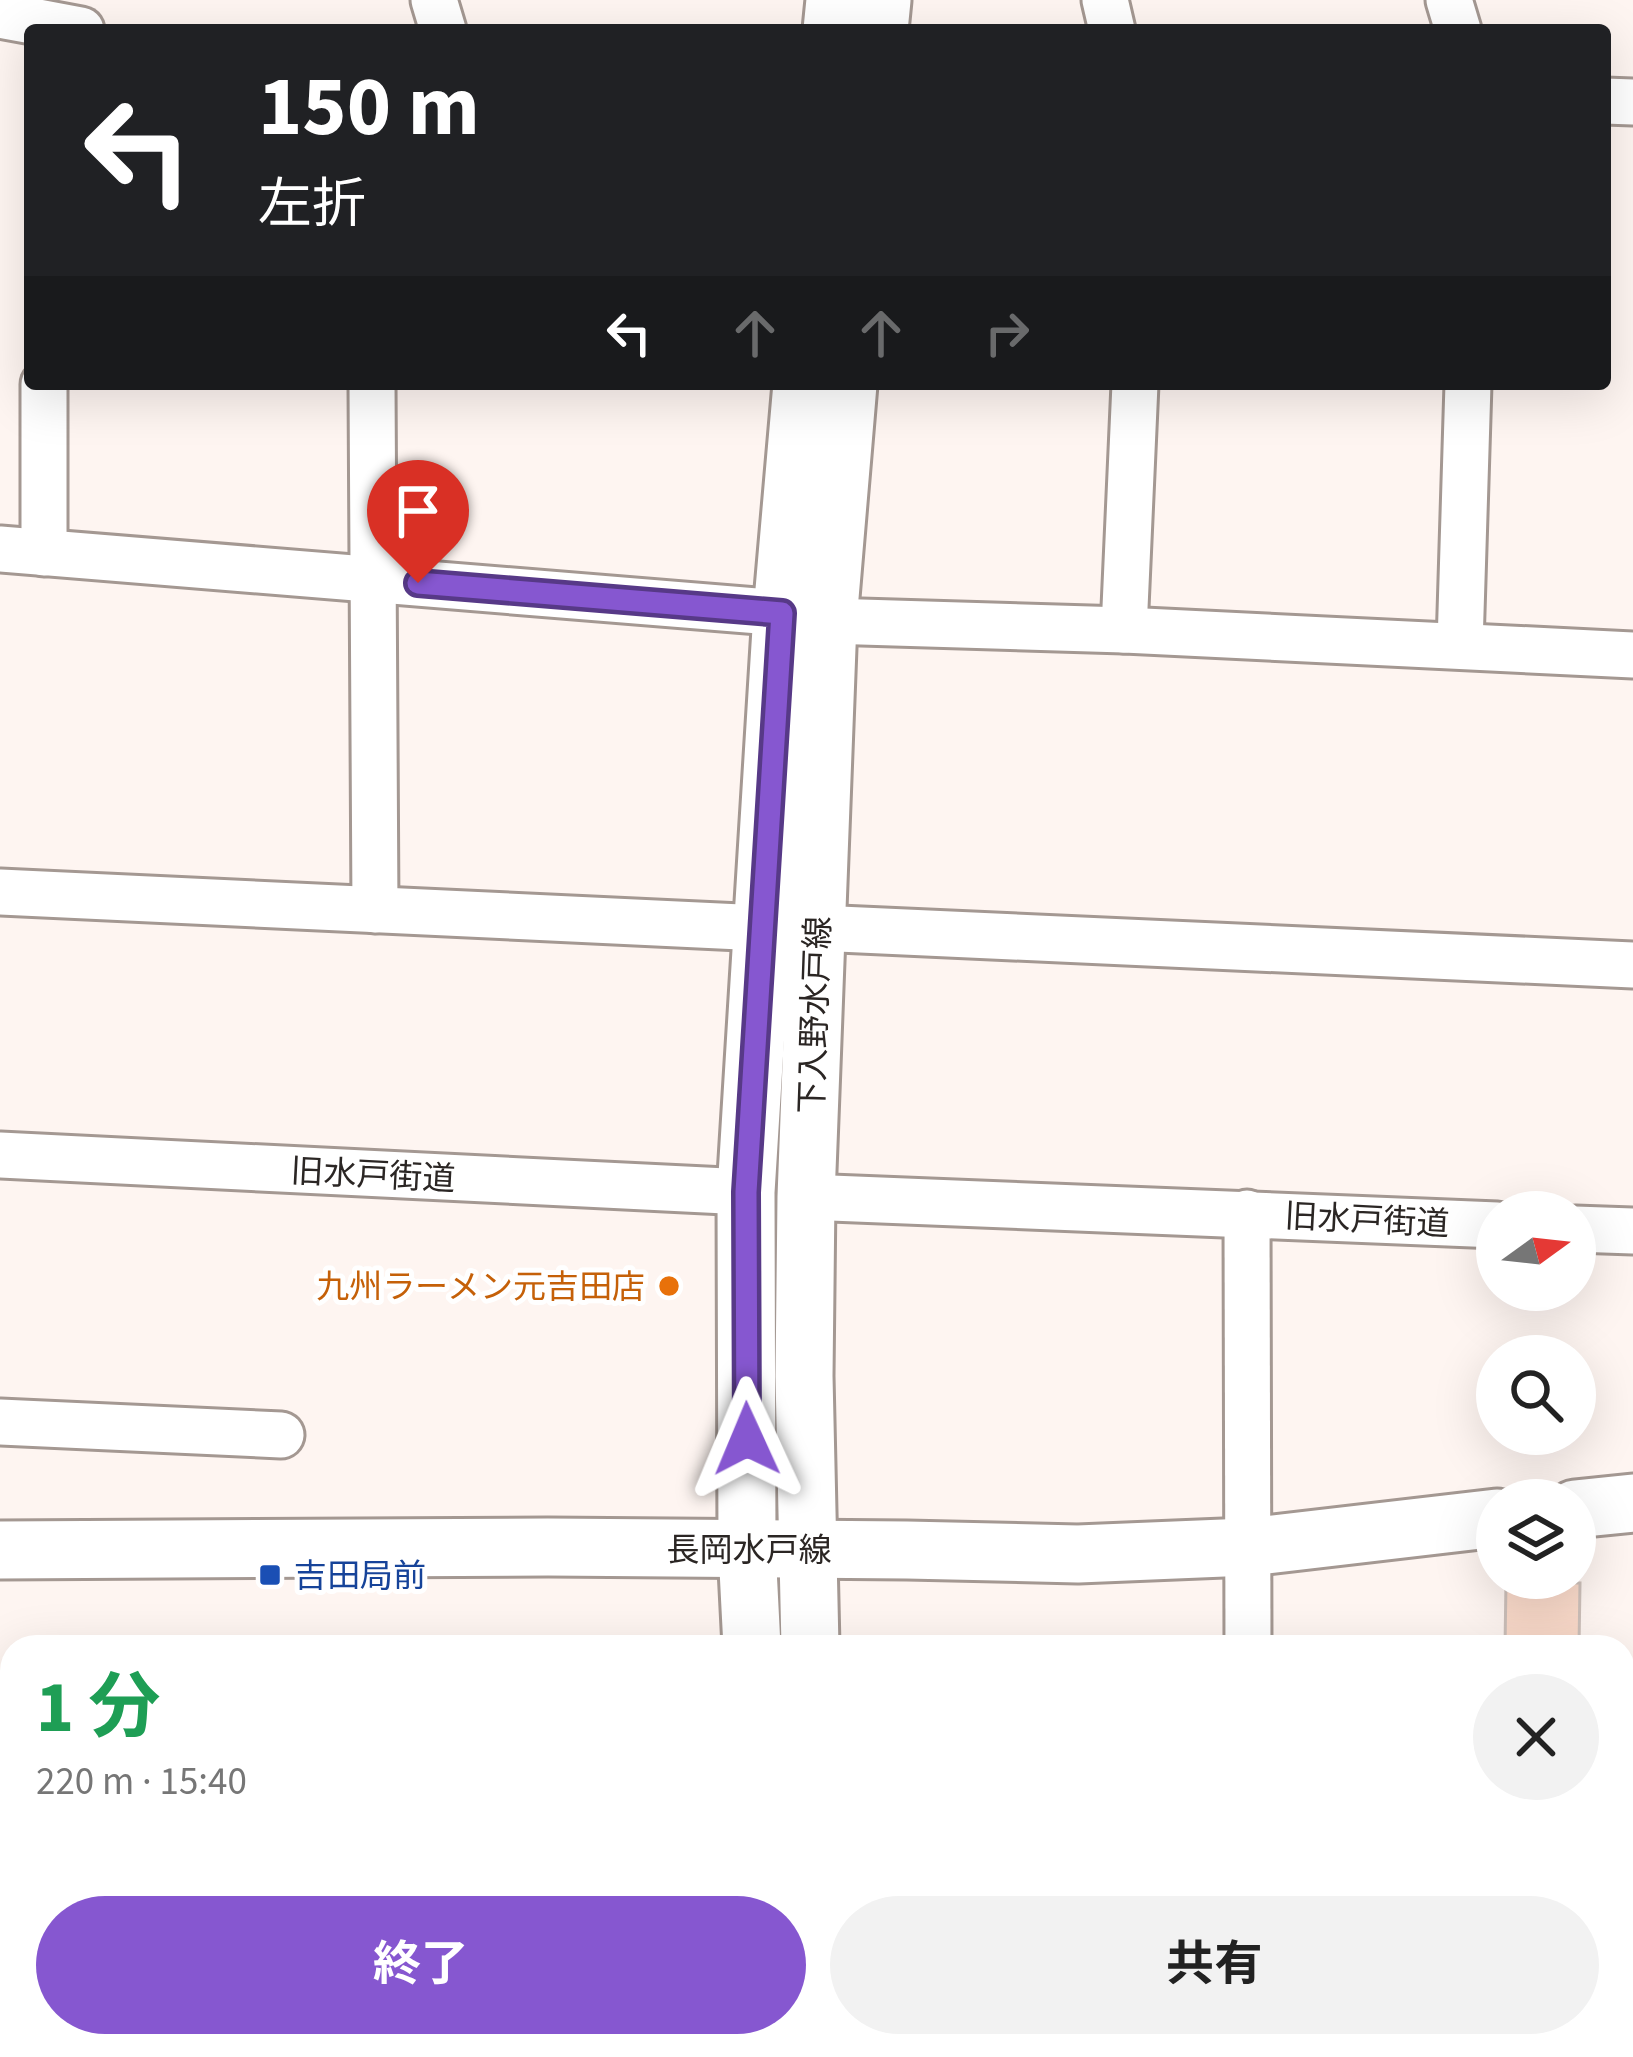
<!DOCTYPE html>
<html lang="ja">
<meta charset="utf-8">
<style>
:root{--surface:#fff;--page:#f2f2f2;--text:#222;--muted:#767676;--accent:#8657d0}
body{margin:0;font-family:"Source Sans 3","Noto Sans JP",sans-serif;background:var(--page);color:var(--text);height:100vh;display:flex;flex-direction:column;font-size:45px;white-space:nowrap}
*{box-sizing:border-box;margin:0}
p{font-size:39px;color:var(--muted)}
.icon{flex:none;width:66px;height:66px;fill:none;stroke:currentColor;stroke-width:2;stroke-linecap:round;stroke-linejoin:round}
.map{position:relative;flex:1;overflow:hidden}
.panel{position:absolute;left:0px;top:1635px;width:1635px;height:423px;display:flex;flex-direction:column;background:var(--surface);border-radius:36px 36px 0 0;box-shadow:0 12px 48px #0002}
.panel>*{flex:none}
.hud{position:absolute;left:24px;top:24px;width:1587px;height:366px;border-radius:12px;box-shadow:0 12px 48px #0002;background:#202124;color:#fff;overflow:hidden}
.needle{width:78px;rotate:75deg}
.fabs{position:absolute;left:1476px;top:1191px;display:grid;gap:24px}
.fabs a{display:grid;place-items:center;width:120px;height:120px;border-radius:50%;background:var(--surface);box-shadow:0 12px 48px #0002;font-size:60px}
.pin{position:absolute;display:grid;place-items:center;width:102px;height:102px;color:#fff;margin:-123px -51px;border-radius:50% 50% 50% 0;rotate:-45deg;box-shadow:0 0 12px #0007}
.pin .icon{rotate:45deg}
.me{position:absolute;width:132px;margin:-66px;rotate:359deg;stroke-linejoin:round;filter:drop-shadow(0 0 9px #0008)}
.turn{display:flex;align-items:center;gap:42px;height:252px;padding:0 36px;font-size:54px}
.turn .icon{width:156px;height:156px;stroke-width:2.5}
.turn b{display:block;font-size:84px;line-height:102px}
.lanes{display:flex;align-items:center;height:114px;padding:0 36px;background:#0003;justify-content:center;gap:60px;direction:ltr}
.lanes .off{opacity:.35}
.round{display:grid;place-items:center;flex:none;width:126px;height:126px;border-radius:63px;background:var(--page)}
.overview{display:flex;align-items:center;justify-content:space-between;height:204px;padding:0 36px}
h1{font-size:72px;font-weight:700;line-height:90px;color:#1e9e55}
.button{display:flex;gap:24px;margin-top:auto;padding:24px 36px}
.button a{flex:1;height:138px;border-radius:72px;background:var(--accent);color:#fff;font-size:48px;font-weight:700;line-height:138px;text-align:center}
.button a+a{background:var(--page);color:var(--text)}
.map>svg:first-child{display:block}
.building{fill:#fadaca;stroke:#cdc0ba;stroke-width:3}
.lines{fill:none;stroke-linecap:round;stroke-linejoin:round}
.minor-casing{stroke:#a49892;stroke-width:51}
.major-casing{stroke:#a49892;stroke-width:63}
.minor{stroke:#fff;stroke-width:45}
.major{stroke:#fff;stroke-width:57}
.route-casing{stroke:#573987;stroke-width:30}
.route{stroke:#8657d0;stroke-width:21}
.food-dot{fill:#e8710a;stroke:#fff;stroke-width:4.5}
.transit-dot{fill:#1a4fb4;stroke:#fff;stroke-width:4.5}
.labels{text-anchor:middle;stroke-width:10;stroke-linejoin:round;paint-order:stroke}
.street-label{font-size:33px;fill:#2b2624;stroke:#fff}
.food-label{font-size:33px;fill:#c56008;stroke:#fff;text-anchor:end}
.transit-label{font-size:33px;fill:#164399;stroke:#fff;text-anchor:start}
</style>
<div class="map">
<svg width="1633" height="2057" viewBox="0 0 1633 2057">
<rect width="100%" height="100%" fill="#fef5f1"/>
<g class="building">
<path d="M1506,1582l74,1 -1,64h-74z"/>
<path d="M943,2046h116l1,11h-117z"/>
</g>
<g class="lines">
<defs>
<g id="minor">
<path d="M434,0l9,30"/>
<path d="M1105,0l7,30"/>
<path d="M1449,0l9,30"/>
<path d="M0,15l81,15"/>
<path d="M1605,101l28,1"/>
<path d="M44,384v169"/>
<path d="M372,384l3,526"/>
<path d="M0,549l782,64"/>
<path d="M828,621l296,9 509,25"/>
<path d="M1124,630l11,-246"/>
<path d="M1460,645l8,-261"/>
<path d="M0,892l762,36"/>
<path d="M817,928l816,37"/>
<path d="M0,1155l746,37"/>
<path d="M806,1197l691,28"/>
<path d="M1247,1213l1,434"/>
<path d="M1575,1229l58,2"/>
<path d="M0,1422l281,13"/>
<path d="M0,1711l12,1"/>
<path d="M1623,1788l10,1"/>
<path d="M62,2057v-11"/>
</g>
<g id="major">
<path d="M832,30l3,-30"/>
<path d="M879,30l3,-30"/>
<path d="M1575,1509l58,-6"/>
<path d="M0,1550l548,-3 359,3 171,4 170,-7 249,-29"/>
<path d="M752,1647l-5,-98 -1,-357 36,-579 20,-229"/>
<path d="M810,1647l-6,-271 2,-179 22,-576 20,-237"/>
<path d="M775,2046l1,11"/>
<path d="M831,2046l1,11"/>
</g>
</defs>
<use href="#minor" class="minor-casing"/>
<use href="#major" class="major-casing"/>
<use href="#minor" class="minor"/>
<use href="#major" class="major"/>
</g>
<g class="lines">
<defs>
<path id="route" d="M418,583l364,30 -36,579 1,247"/>
</defs>
<use href="#route" class="route-casing"/>
<use href="#route" class="route"/>
</g>
<circle class="food-dot" cx="669" cy="1286" r="12"/>
<rect class="transit-dot" x="258" y="1563" width="24" height="24" rx="6"/>
<g class="labels">
<g class="street-label">
<text transform="translate(814 1015) rotate(-88)" y="12">下入野水戸線</text>
<text transform="translate(373 1174) rotate(3)" y="12">旧水戸街道</text>
<text transform="translate(1367 1219) rotate(3)" y="12">旧水戸街道</text>
<text x="749" y="1561">長岡水戸線</text>
</g>
<g class="food-label">
<text x="645" y="1298">九州ラーメン元吉田店</text>
</g>
<g class="transit-label">
<text x="294" y="1587">吉田局前</text>
</g>
</g>
</svg>
<div class="fabs">
<a><svg class="needle" viewBox="-14 -14 28 28"><path d="M0-13l5 13h-10z" fill="#e53935"/><path d="M0 13l5-13h-10z" fill="#767676"/></svg></a>
<a><svg class="icon" aria-label="search" viewBox="0 0 24 24"><circle cx="10" cy="10" r="6"/><path d="M15 15l6 6"/></svg></a>
<a><svg class="icon" aria-label="layers" viewBox="0 0 24 24"><path d="M12 4l9 5-9 5-9-5zM3 14l9 5 9-5"/></svg></a>
</div>
<div class="pin" style="left:418px;top:583px;background:#d93025"><svg class="icon" aria-label="arrive" viewBox="0 0 24 24"><path d="M6 21V4h12l-3 4 3 4H6"/></svg></div>
<svg class="me" style="left:747px;top:1439px" viewBox="-20 -20 40 40"><path d="M0-17L14 15 0 8-14 15z" fill="#8657d0" stroke="#fff" stroke-width="4"/></svg>
<div class="hud">
<div class="turn"><svg class="icon" aria-label="left" viewBox="0 0 24 24"><path d="M17 20v-9H6M10 6l-5 5 5 5"/></svg><div><b>150 m</b>左折</div></div>
<div class="lanes"><svg class="icon" aria-label="left" viewBox="0 0 24 24"><path d="M17 20v-9H6M10 6l-5 5 5 5"/></svg><svg class="icon off" aria-label="ahead" viewBox="0 0 24 24"><path d="M12 20V5M6 11l6-6 6 6"/></svg><svg class="icon off" aria-label="ahead" viewBox="0 0 24 24"><path d="M12 20V5M6 11l6-6 6 6"/></svg><svg class="icon off" aria-label="right" viewBox="0 0 24 24"><path d="M7 20v-9h11M14 6l5 5-5 5"/></svg></div>
</div>
<section class="panel">
<div class="overview"><div><h1>1 分</h1><p>220 m · 15:40</p></div><a class="round"><svg class="icon" aria-label="close" viewBox="0 0 24 24"><path d="M6 6l12 12M18 6L6 18"/></svg></a></div>
<div class="button"><a>終了</a><a>共有</a></div>
</section>
</div>
